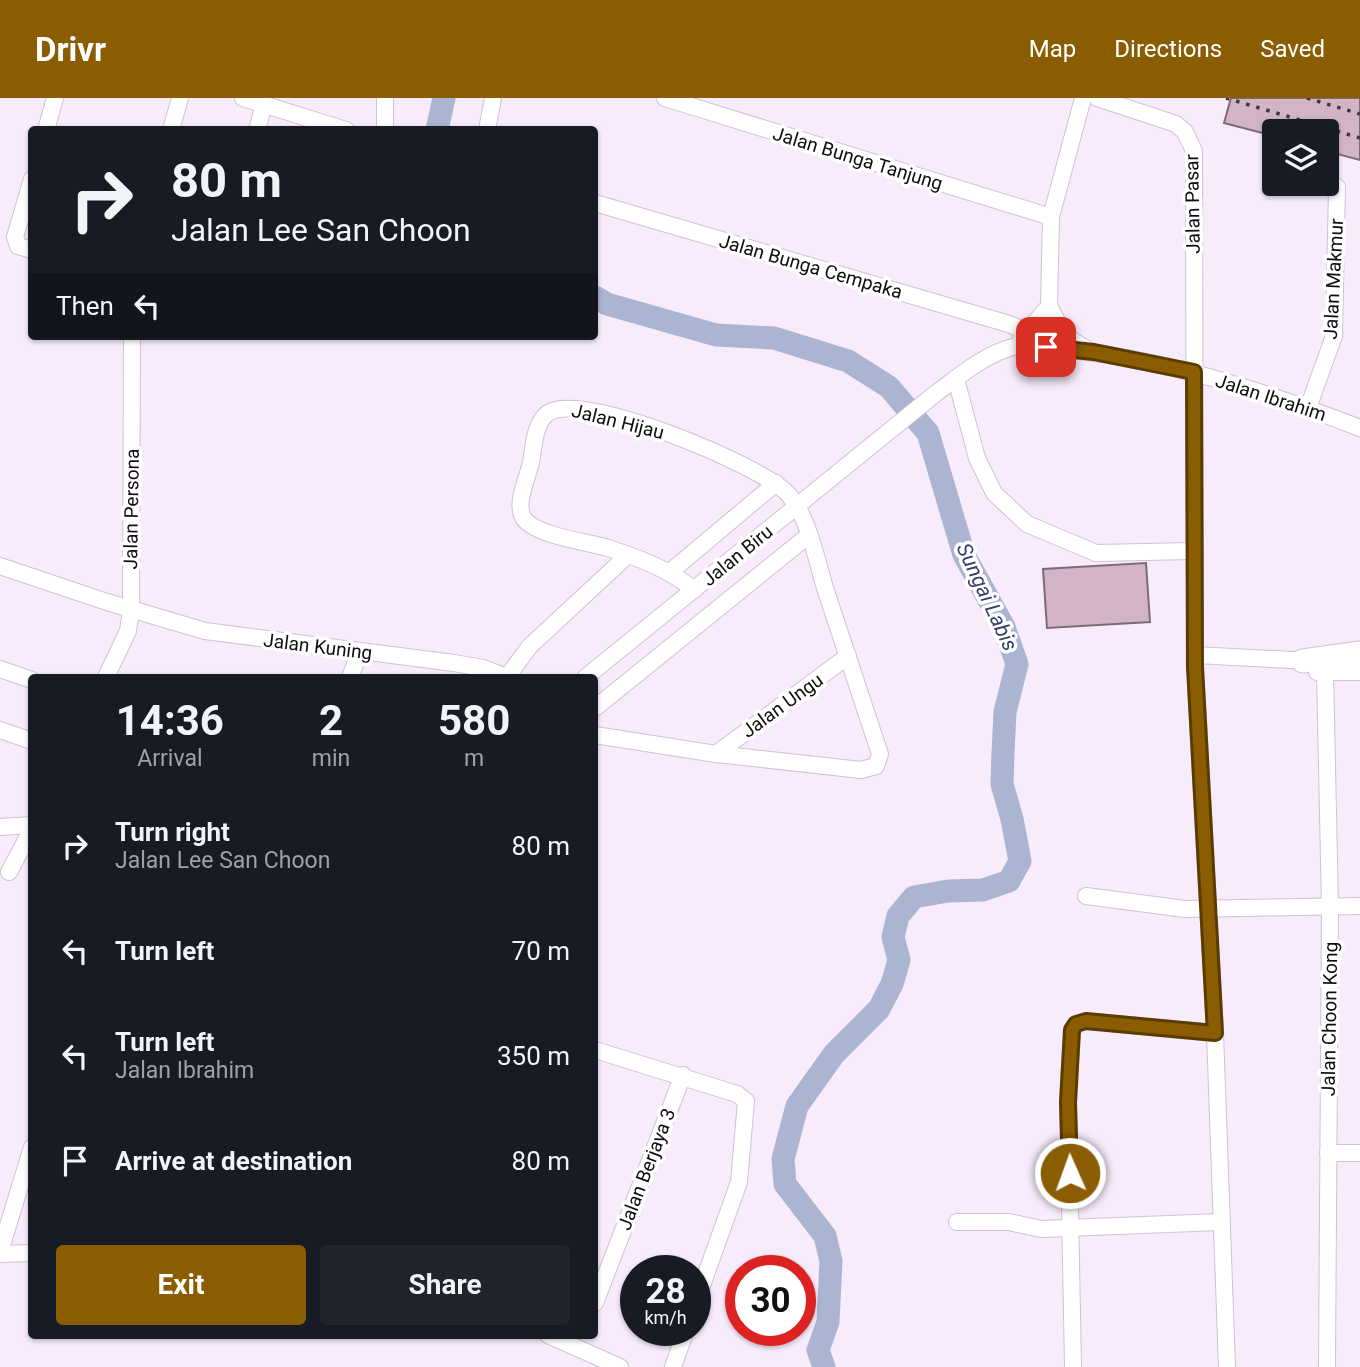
<!DOCTYPE html>
<style>
:root{--surface:#171b24;--page:#20242c;--text:#f1f3f6;--muted:#9ea1a6;--accent:#8b5d02}
body{margin:0;font-family:Roboto,sans-serif;background:var(--page);color:var(--text);height:100vh;display:flex;flex-direction:column;font-size:26px;white-space:nowrap}
*{box-sizing:border-box;margin:0}
p{font-size:23px;color:var(--muted)}
.icon{flex:none;width:38px;height:38px;fill:none;stroke:currentColor;stroke-width:2;stroke-linecap:round;stroke-linejoin:round}
.map{position:relative;flex:1;overflow:hidden}
.drawer{position:absolute;left:28px;top:576px;width:570px;height:665px;display:flex;flex-direction:column;background:var(--surface);border-radius:7px;box-shadow:0 2px 5px #0004}
.drawer>*{flex:none}
.hud{position:absolute;left:28px;top:28px;width:570px;height:214px;border-radius:7px;box-shadow:0 2px 5px #0004;background:#171b24;color:var(--text);overflow:hidden}
.controls{position:absolute;left:1262px;top:21px;display:grid;gap:14px}
.controls a{display:grid;place-items:center;width:77px;height:77px;border-radius:7px;background:var(--surface);box-shadow:0 2px 5px #0004;font-size:35px}
.speed{position:absolute;left:620px;top:1157px;display:flex;gap:14px;font-size:35px;font-weight:700;text-align:center}
.speed>*{display:grid;place-content:center;width:91px;height:91px;border-radius:50%;background:var(--surface);box-shadow:0 2px 5px #0004;line-height:1}
.speed small{font-size:18px;font-weight:400}
.speed .limit{border:10px solid #d22;background:#fff;color:#111}
.pin{position:absolute;display:grid;place-items:center;width:60px;height:60px;color:#fff;margin:-30px;border-radius:14px;box-shadow:0 4px 10px #0006}
.me{position:absolute;width:77px;margin:-38px;rotate:358deg;stroke-linejoin:round;filter:drop-shadow(0 0 5px #0008)}
.turn{display:flex;align-items:center;gap:24px;height:147px;padding:0 28px;font-size:32px}
.turn .icon{width:91px;height:91px;stroke-width:2.5}
.turn b{display:block;font-size:49px;line-height:60px}
.then{display:flex;align-items:center;height:66px;padding:0 28px;background:#0003;gap:14px;font-size:26px}
.eta{display:flex;justify-content:space-evenly;align-items:center;height:119px;text-align:center}
.eta b{font-size:42px;font-weight:700;line-height:49px}
.cta{display:flex;gap:14px;margin-top:auto;padding:14px 28px}
.cta a{flex:1;height:80px;border-radius:7px;background:var(--accent);color:#fff;font-size:28px;font-weight:700;line-height:80px;text-align:center}
.cta a+a{background:var(--page);color:var(--text)}
ul{padding:0;list-style:none}
li{display:flex;align-items:center;gap:21px;height:105px;padding:0 28px}
li div{flex:1}
li b{display:block;font-size:26px}
li em{font-style:normal}
header{display:flex;align-items:center;gap:42px;box-sizing:border-box;height:98px;padding:0 35px;background:var(--accent);color:#fff}
header strong{font-size:33px}
nav{display:flex;gap:38px;margin-inline-start:auto;font-size:24px}
.map>svg:first-child{display:block}
.lines{fill:none;stroke-linecap:round;stroke-linejoin:round}
.river{stroke:#abb5d2;stroke-width:23}
.building{fill:#d2b4c6;stroke:#7d6c76;stroke-width:2}
.minor-casing{stroke:#cec2d3;stroke-width:18}
.highway-casing{stroke:#cec2d3;stroke-width:25}
.minor{stroke:#fff;stroke-width:16}
.highway{stroke:#fff;stroke-width:23}
.rail{stroke:#3f3a42;stroke-width:3.5;stroke-dasharray:3.5 7;stroke-linecap:butt}
.route-casing{stroke:#5a3c01;stroke-width:18}
.route{stroke:#8b5d02;stroke-width:12}
.labels{text-anchor:middle;stroke-width:7;stroke-linejoin:round;paint-order:stroke}
.street-label{font-size:19px;fill:#100c12;stroke:#fff}
.water-label{font-size:21px;font-style:italic;fill:#344069;stroke:#fff}
</style>
<header>
<strong>Drivr</strong>
<nav><a>Map</a><a>Directions</a><a>Saved</a></nav>
</header>
<div class="map">
<svg width="1360" height="1269" viewBox="0 0 1360 1269">
<rect width="100%" height="100%" fill="#f7ebfc"/>
<g class="lines">
<g class="river">
<path d="M437,32l7,-32"/>
<path d="M595,199l12,7 109,31 58,3 74,23 41,26 39,46 36,122 40,72 13,37 -12,48 -2,41 -1,31 10,35 8,42 -11,20 -26,9 -35,1 -34,6 -16,19 -5,21 6,23 -7,24 -13,25 -45,45 -37,52 -14,53 2,25 40,52 6,25 -3,61 -10,28 6,17"/>
</g>
</g>
<g class="building">
<path d="M1231,0h129v62l-34,-9v-20h-52v5l-50,-13z"/>
<path d="M1146,465l4,59 -103,6 -4,-59z"/>
</g>
<g class="lines">
<defs>
<g id="minor">
<path d="M243,0l103,32"/>
<path d="M385,0v32"/>
<path d="M665,0l386,119"/>
<path d="M1083,0l-32,119 -2,89 12,22 12,13 14,8"/>
<path d="M1097,0l79,26 9,8 9,19 1,516 20,366 12,334"/>
<path d="M46,32l9,-32"/>
<path d="M171,32l9,-32"/>
<path d="M257,32l7,-26"/>
<path d="M487,32l6,-32"/>
<path d="M32,81l-17,58 3,9 14,4"/>
<path d="M595,105l414,121 18,8"/>
<path d="M1021,241l28,-33"/>
<path d="M956,281l21,79 17,35 33,31 69,29 97,-2"/>
<path d="M1308,310l26,-72 3,-149"/>
<path d="M0,468l107,36 98,29 249,32 29,5 23,9"/>
<path d="M670,474l106,-89"/>
<path d="M1195,557l116,6"/>
<path d="M0,571l32,11"/>
<path d="M1317,574h43"/>
<path d="M1325,574l5,235 -3,460"/>
<path d="M106,579l22,-46 3,-21 1,-274"/>
<path d="M350,579l10,-25"/>
<path d="M507,579l23,-31 98,-91"/>
<path d="M586,579l349,-283c23,-17 50,-40 78,-47 17,-4 40,1 58,3 100,11 196,42 289,78"/>
<path d="M595,610l214,-173"/>
<path d="M0,632l32,11"/>
<path d="M595,637l121,19 145,16 15,-4 4,-12c-18,-55 -37,-111 -55,-166 -9,-30 -16,-70 -37,-94 -27,-29 -207,-104 -240,-81 -14,10 -14,34 -17,49 -3,16 -17,42 -7,57 13,17 64,23 84,29 31,10 61,21 86,42"/>
<path d="M716,656l132,-98"/>
<path d="M0,729l32,-2"/>
<path d="M9,774l23,-43"/>
<path d="M1086,798l99,13 175,-3"/>
<path d="M595,952l142,44 9,7 -7,81 -44,123"/>
<path d="M1328,1055h32"/>
<path d="M957,1124h52l32,7 179,-7"/>
<path d="M0,1154l32,-105"/>
<path d="M0,1156l32,-1"/>
<path d="M595,1205l88,-228"/>
<path d="M548,1237l72,32"/>
<path d="M673,1269l13,-37"/>
<path d="M1073,1269l-5,-265 4,-72 4,-6 10,-3 129,12"/>
</g>
<path id="highway" d="M1303,563l57,-8"/>
</defs>
<use href="#minor" class="minor-casing"/>
<use href="#highway" class="highway-casing"/>
<use href="#minor" class="minor"/>
<use href="#highway" class="highway"/>
<g class="rail">
<path d="M1226,0l134,40"/>
<path d="M1307,0l53,16"/>
</g>
</g>
<g class="lines">
<defs>
<path id="route" d="M1046,249l48,5 100,20 1,295 20,366 -129,-12 -10,3 -4,6 -4,72 2,71"/>
</defs>
<use href="#route" class="route-casing"/>
<use href="#route" class="route"/>
</g>
<g class="labels">
<g class="street-label">
<text transform="translate(858 60) rotate(17)" y="7">Jalan Bunga Tanjung</text>
<text transform="translate(1192 106) rotate(-91)" y="7">Jalan Pasar</text>
<text transform="translate(811 168) rotate(16)" y="7">Jalan Bunga Cempaka</text>
<text transform="translate(1333 181) rotate(-87)" y="7">Jalan Makmur</text>
<text transform="translate(1271 299) rotate(18)" y="7">Jalan Ibrahim</text>
<text transform="translate(618 323) rotate(14)" y="7">Jalan Hijau</text>
<text transform="translate(131 411) rotate(-89)" y="7">Jalan Persona</text>
<text transform="translate(737 457) rotate(-39)" y="7">Jalan Biru</text>
<text transform="translate(318 548) rotate(7)" y="7">Jalan Kuning</text>
<text transform="translate(782 607) rotate(-36)" y="7">Jalan Ungu</text>
<text transform="translate(1329 921) rotate(-89)" y="7">Jalan Choon Kong</text>
<text transform="translate(646 1071) rotate(-69)" y="7">Jalan Berjaya 3</text>
</g>
<g class="water-label">
<text transform="translate(987 499) rotate(65)" y="7">Sungai Labis</text>
</g>
</g>
</svg>
<div class="controls">
<a><svg class="icon" aria-label="layers" viewBox="0 0 24 24"><path d="M12 4l9 5-9 5-9-5zM3 14l9 5 9-5"/></svg></a>
</div>
<div class="speed"><div>28<small>km/h</small></div><div class="limit">30</div></div>
<div class="pin" style="left:1046px;top:249px;background:#d93025"><svg class="icon" aria-label="arrive" viewBox="0 0 24 24"><path d="M6 21V4h12l-3 4 3 4H6"/></svg></div>
<svg class="me" style="left:1070px;top:1075px" viewBox="-20 -20 40 40"><circle r="17" fill="#8b5d02" stroke="#fff" stroke-width="3"/><path d="M0-11L8 9 0 5-8 9z" fill="#fff"/></svg>
<div class="hud">
<div class="turn"><svg class="icon" aria-label="right" viewBox="0 0 24 24"><path d="M7 20v-9h11M14 6l5 5-5 5"/></svg><div><b>80 m</b>Jalan Lee San Choon</div></div>
<div class="then">Then<svg class="icon" aria-label="left" viewBox="0 0 24 24"><path d="M17 20v-9H6M10 6l-5 5 5 5"/></svg></div>
</div>
<section class="drawer">
<div class="eta">
<div><b>14:36</b><p>Arrival</p></div>
<div><b>2</b><p>min</p></div>
<div><b>580</b><p>m</p></div>
</div>
<ul>
<li><svg class="icon" aria-label="right" viewBox="0 0 24 24"><path d="M7 20v-9h11M14 6l5 5-5 5"/></svg><div><b>Turn right</b><p>Jalan Lee San Choon</p></div><em>80 m</em></li>
<li><svg class="icon" aria-label="left" viewBox="0 0 24 24"><path d="M17 20v-9H6M10 6l-5 5 5 5"/></svg><div><b>Turn left</b></div><em>70 m</em></li>
<li><svg class="icon" aria-label="left" viewBox="0 0 24 24"><path d="M17 20v-9H6M10 6l-5 5 5 5"/></svg><div><b>Turn left</b><p>Jalan Ibrahim</p></div><em>350 m</em></li>
<li><svg class="icon" aria-label="arrive" viewBox="0 0 24 24"><path d="M6 21V4h12l-3 4 3 4H6"/></svg><div><b>Arrive at destination</b></div><em>80 m</em></li>
</ul>
<div class="cta"><a>Exit</a><a>Share</a></div>
</section>
</div>
